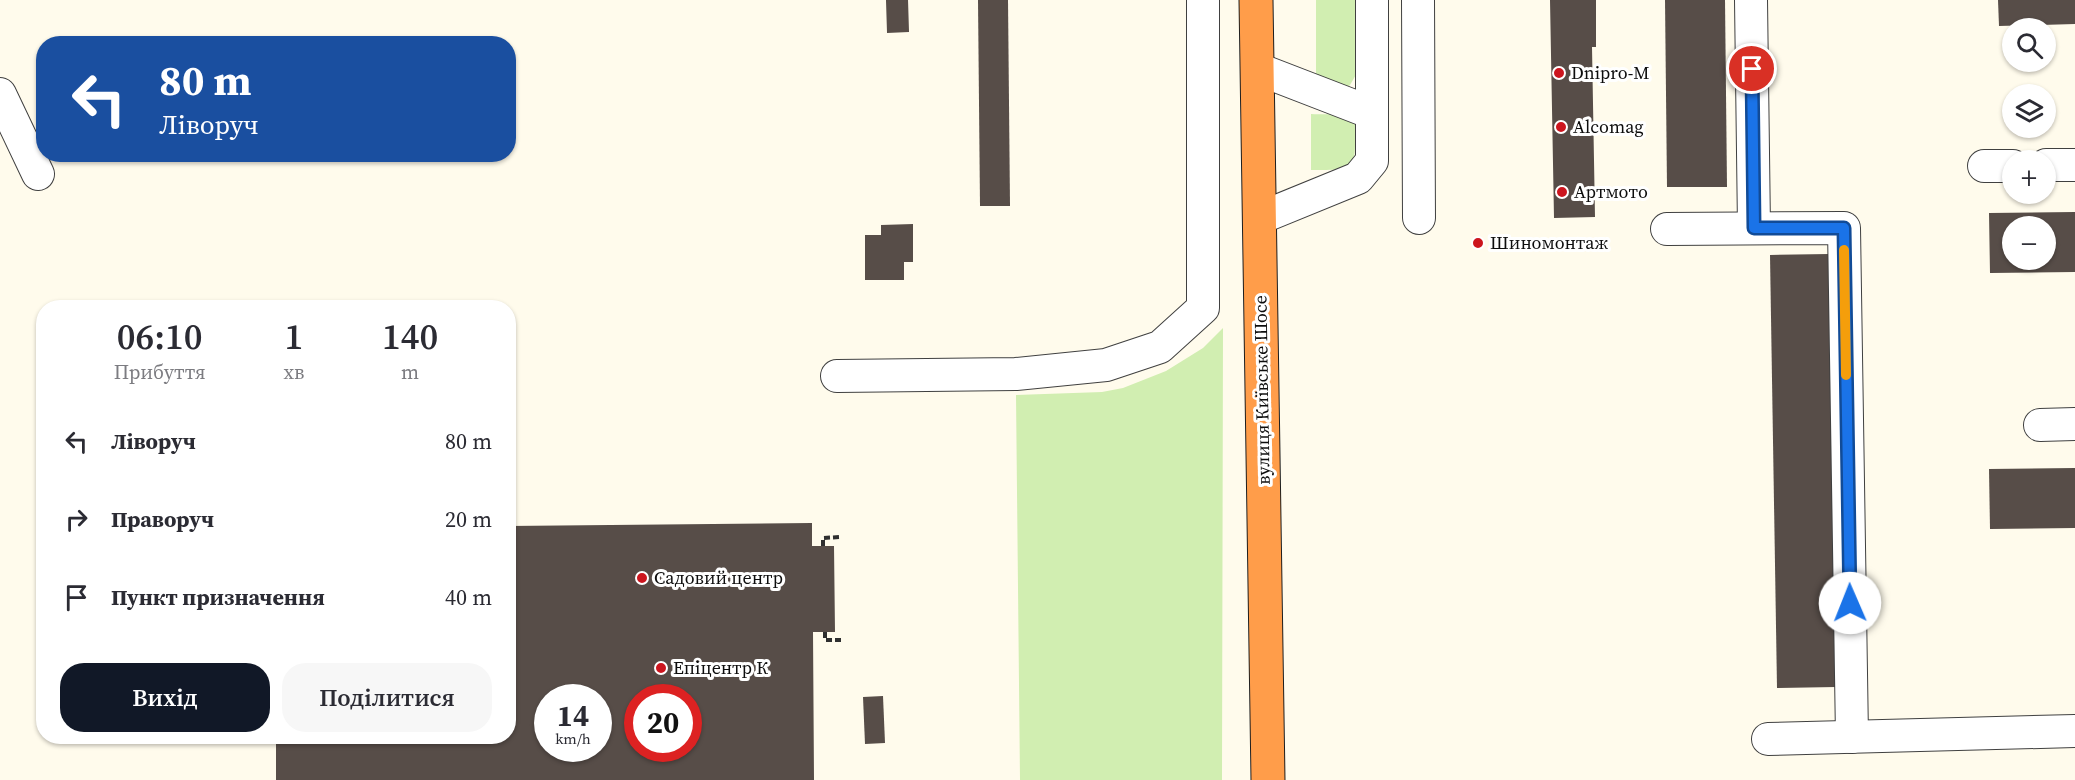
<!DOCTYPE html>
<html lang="uk">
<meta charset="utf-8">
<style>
:root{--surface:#fff;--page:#f7f7f7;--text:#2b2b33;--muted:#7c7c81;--accent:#111827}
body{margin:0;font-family:"Source Serif 4",serif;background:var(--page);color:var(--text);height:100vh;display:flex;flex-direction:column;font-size:22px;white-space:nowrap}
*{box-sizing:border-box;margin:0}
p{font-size:20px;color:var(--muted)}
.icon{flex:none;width:33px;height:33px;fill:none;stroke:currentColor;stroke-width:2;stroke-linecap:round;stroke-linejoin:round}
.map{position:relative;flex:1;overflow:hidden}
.panel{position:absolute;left:36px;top:300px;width:480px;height:444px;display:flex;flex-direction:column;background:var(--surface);border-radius:24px;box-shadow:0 2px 4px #0004}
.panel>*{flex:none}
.top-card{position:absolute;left:36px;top:36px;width:480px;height:126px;border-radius:24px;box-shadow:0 2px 4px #0004;background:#1a4fa0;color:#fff;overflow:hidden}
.controls{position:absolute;left:2002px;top:18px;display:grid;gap:12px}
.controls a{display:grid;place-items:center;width:54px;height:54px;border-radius:50%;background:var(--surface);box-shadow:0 2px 4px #0004;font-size:30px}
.speed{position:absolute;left:534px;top:684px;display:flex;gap:12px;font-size:30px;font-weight:700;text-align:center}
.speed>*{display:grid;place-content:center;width:78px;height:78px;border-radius:50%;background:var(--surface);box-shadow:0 2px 4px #0004;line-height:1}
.speed small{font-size:15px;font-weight:400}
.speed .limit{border:9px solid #d22;background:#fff;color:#111}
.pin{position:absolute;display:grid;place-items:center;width:51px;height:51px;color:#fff;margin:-26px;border:3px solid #fff;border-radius:50%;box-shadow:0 2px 6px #0007}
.me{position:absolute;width:66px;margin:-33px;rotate:359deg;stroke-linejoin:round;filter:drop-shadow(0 0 4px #0008)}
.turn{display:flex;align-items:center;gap:21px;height:126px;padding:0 24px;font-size:27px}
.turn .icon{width:78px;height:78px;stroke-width:2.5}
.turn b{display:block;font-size:42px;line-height:51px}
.eta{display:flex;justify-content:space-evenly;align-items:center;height:102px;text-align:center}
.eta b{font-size:36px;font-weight:600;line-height:42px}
.action{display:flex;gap:12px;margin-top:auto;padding:12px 24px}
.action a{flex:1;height:69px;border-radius:24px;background:var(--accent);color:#fff;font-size:24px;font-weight:600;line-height:69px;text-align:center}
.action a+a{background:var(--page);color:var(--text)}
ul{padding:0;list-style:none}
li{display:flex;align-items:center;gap:18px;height:78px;padding:0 24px}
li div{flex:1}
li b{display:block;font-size:22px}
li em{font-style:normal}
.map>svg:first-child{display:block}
.green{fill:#d1eeb1}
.building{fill:#574d48;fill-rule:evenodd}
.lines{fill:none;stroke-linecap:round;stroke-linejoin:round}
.minor-casing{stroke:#404040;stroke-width:34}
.highway-casing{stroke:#1e1e1e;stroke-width:35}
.path{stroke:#2f2f2f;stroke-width:4;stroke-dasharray:6 3;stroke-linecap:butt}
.minor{stroke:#fff;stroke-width:32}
.highway{stroke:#ff9d4a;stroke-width:33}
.route-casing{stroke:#114b97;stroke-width:15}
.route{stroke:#1a73e8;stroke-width:10}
.slow{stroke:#f59e0b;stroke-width:10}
.poi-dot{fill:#cc151e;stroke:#fff;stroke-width:2}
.labels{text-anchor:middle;stroke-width:6;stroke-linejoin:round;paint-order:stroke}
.poi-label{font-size:18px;fill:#0d0d0d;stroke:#fff;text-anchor:start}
.street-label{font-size:18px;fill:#0d0d0d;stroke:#fff}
</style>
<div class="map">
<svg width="2075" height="780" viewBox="0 0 2075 780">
<rect width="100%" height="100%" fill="#fffbec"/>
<g class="green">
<path d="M1316,0h40l1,73 -7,12 -5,4 -29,-13z"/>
<path d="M1311,114c16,1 33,-3 44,10 0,46 4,46 -44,46z"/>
<path d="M1223,328l-1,452h-202l-4,-385 86,-3 21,-4 43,-17 37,-23z"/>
</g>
<g class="building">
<path d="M886,0h22l1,32 -22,1z"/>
<path d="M978,0h30l2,206h-30z"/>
<path d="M1550,0h46v47h-4l3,170 -41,1z"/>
<path d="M1665,0h60l2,187h-60z"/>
<path d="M1998,0h77v24l-76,2z"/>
<path d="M2075,212v60l-85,1 -1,-60zM2013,226h33v34h-33z"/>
<path d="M913,224v38h-9v18h-39v-45h16v-10z"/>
<path d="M1829,254l7,433 -59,1 -7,-433z"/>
<path d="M2075,468v60l-85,1 -1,-60z"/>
<path d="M812,523v23h22l1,86h-22l1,148h-538v-44h232v-210zM548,698h50v50h-50zM638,698h50v50h-50z"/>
<path d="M883,696l2,47 -20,1 -2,-47z"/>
</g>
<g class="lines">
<defs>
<g id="minor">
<path d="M1418,0l1,218"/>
<path d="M1751,0l3,228"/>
<path d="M1258,69l114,44"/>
<path d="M0,94l38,80"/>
<path d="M2046,165h29"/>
<path d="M1984,166h29"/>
<path d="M1260,218l98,-40 14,-17v-161"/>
<path d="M1667,229l177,-1 8,509"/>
<path d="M837,376l179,-2 90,-9 54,-18 43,-39v-308"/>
<path d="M2040,425l35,-1"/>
<path d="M1768,739l307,-8"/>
</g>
<path id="highway" d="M1256,0l12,780"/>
</defs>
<use href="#minor" class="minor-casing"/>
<use href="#highway" class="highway-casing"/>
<g class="path">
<path d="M823,546v-8l18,-1"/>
<path d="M825,632v8h19"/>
</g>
<use href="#minor" class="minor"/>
<use href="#highway" class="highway"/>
</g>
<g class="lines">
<defs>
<path id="route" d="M1752,69l2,159h90l6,375"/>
</defs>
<use href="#route" class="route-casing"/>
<use href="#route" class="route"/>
<path class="slow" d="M1844,250l2,125"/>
</g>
<g class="poi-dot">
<circle cx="1559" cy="73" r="6"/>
<circle cx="1561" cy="127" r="6"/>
<circle cx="1562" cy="192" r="6"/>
<circle cx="1478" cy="243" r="6"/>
<circle cx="642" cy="578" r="6"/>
<circle cx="661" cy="668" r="6"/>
</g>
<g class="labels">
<g class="poi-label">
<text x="1571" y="79">Dnipro-M</text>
<text x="1573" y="133">Alcomag</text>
<text x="1574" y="198">Артмото</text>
<text x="1490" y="249">Шиномонтаж</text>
<text x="654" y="584">Садовий центр</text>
<text x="673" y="674">Епіцентр К</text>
</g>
<g class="street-label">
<text transform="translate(1262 390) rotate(-91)" y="6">вулиця Київське Шосе</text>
</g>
</g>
</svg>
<div class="controls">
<a><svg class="icon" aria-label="search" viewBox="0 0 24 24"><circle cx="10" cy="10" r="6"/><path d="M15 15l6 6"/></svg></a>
<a><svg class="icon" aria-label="layers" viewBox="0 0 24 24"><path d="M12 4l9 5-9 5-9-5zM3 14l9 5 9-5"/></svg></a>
<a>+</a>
<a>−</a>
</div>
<div class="speed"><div>14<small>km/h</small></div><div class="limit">20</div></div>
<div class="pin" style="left:1752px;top:69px;background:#d93025"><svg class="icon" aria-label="arrive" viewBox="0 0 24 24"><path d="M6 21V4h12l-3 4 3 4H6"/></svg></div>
<svg class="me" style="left:1850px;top:603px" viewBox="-20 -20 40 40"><circle r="19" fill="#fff"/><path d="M0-13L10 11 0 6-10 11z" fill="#1a73e8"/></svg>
<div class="top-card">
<div class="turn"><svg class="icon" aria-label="left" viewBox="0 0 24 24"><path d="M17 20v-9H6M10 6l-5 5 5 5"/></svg><div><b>80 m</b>Ліворуч</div></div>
</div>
<section class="panel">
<div class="eta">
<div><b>06:10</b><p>Прибуття</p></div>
<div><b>1</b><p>хв</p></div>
<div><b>140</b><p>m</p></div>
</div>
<ul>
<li><svg class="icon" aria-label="left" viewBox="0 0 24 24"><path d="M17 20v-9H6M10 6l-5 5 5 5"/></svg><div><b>Ліворуч</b></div><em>80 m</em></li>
<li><svg class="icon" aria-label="right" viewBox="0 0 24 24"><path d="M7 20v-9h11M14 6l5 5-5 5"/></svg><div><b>Праворуч</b></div><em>20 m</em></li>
<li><svg class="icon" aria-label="arrive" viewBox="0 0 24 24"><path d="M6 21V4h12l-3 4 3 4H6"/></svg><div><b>Пункт призначення</b></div><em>40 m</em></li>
</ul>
<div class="action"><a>Вихід</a><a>Поділитися</a></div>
</section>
</div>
